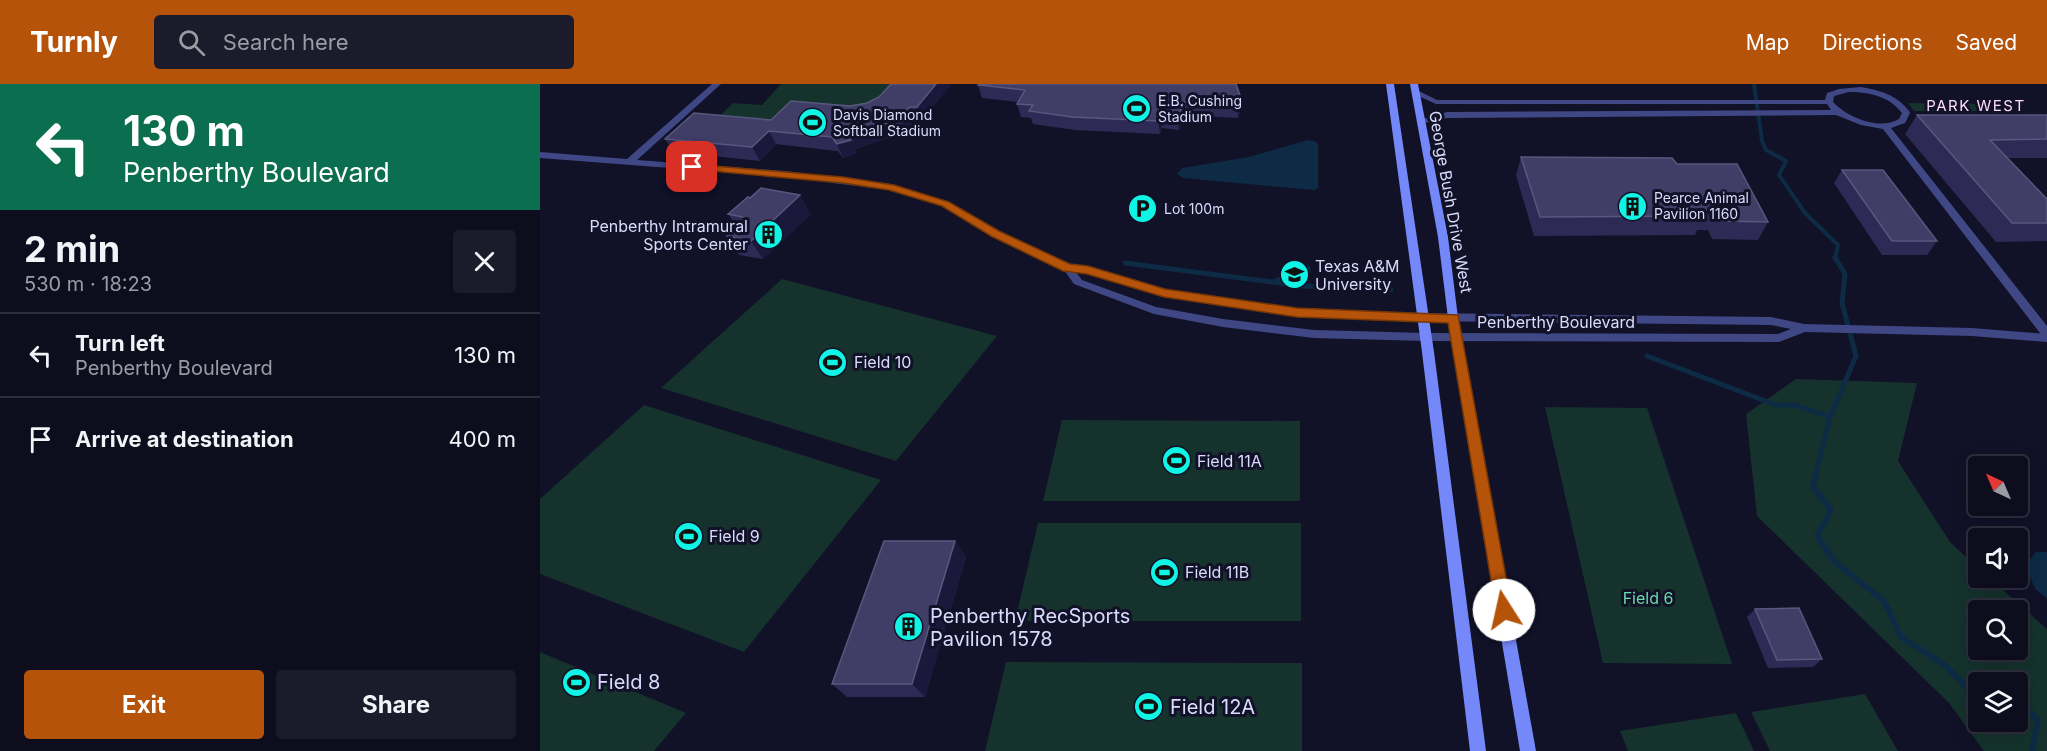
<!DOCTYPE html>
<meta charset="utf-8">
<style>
:root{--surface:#0d0d1e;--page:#1b1b2b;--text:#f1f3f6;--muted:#9a9ca4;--line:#2d2d3c;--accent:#b45309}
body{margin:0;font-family:Inter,sans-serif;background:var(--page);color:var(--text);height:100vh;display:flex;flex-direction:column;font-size:22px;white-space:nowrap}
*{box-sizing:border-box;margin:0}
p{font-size:20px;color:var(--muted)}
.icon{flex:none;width:33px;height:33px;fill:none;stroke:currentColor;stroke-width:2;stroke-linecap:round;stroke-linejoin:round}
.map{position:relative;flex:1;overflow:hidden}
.sheet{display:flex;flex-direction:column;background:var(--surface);width:540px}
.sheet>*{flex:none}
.hud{background:#0b6e4f;color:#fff;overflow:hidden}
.needle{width:39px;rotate:316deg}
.tools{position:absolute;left:1428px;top:372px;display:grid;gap:12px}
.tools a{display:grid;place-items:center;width:60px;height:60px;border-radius:6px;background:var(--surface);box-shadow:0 6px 24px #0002,0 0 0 2px var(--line);font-size:30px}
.pin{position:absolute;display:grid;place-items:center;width:51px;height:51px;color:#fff;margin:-26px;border-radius:12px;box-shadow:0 3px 9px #0006}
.me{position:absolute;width:66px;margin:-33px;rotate:350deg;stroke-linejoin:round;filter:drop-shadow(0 0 4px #0008)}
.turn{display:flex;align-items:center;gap:21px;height:126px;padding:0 24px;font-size:27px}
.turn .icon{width:78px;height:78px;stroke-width:2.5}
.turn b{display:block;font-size:42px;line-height:51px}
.round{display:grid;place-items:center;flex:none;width:63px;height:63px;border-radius:6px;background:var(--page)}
.overview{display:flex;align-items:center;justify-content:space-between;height:102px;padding:0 24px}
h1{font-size:36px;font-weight:700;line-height:45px}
.button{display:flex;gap:12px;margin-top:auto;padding:12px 24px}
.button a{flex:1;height:69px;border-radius:6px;background:var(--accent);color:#fff;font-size:24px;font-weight:700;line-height:69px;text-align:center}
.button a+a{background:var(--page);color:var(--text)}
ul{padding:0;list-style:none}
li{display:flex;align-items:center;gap:18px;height:84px;padding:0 24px;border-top:2px solid var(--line)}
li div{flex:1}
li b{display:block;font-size:22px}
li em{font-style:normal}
header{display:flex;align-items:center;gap:36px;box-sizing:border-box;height:84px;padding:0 30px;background:var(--accent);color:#fff}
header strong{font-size:28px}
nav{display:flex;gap:33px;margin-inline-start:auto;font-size:21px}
.search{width:420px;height:54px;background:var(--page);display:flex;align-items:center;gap:15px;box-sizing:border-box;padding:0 21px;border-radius:6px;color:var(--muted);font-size:22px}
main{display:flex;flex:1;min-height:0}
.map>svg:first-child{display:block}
.green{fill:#15322c;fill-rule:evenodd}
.water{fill:#0d2b45}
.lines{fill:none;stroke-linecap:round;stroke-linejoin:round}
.stream-far2{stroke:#0d2b45;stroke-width:4}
.stream-far1{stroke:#0d2b45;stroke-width:5}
.stream{stroke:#0d2b45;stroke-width:6}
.minor{fill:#3f4785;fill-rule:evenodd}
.tertiary{fill:#3f4785;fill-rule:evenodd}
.secondary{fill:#7588f9;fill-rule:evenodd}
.wall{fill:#2d2b55}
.shaded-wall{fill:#1a193b}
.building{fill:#403e67;stroke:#58577e;stroke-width:1.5}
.route{fill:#b45309;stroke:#753606;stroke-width:1.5}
.labels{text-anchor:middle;stroke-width:6;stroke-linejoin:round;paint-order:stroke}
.far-poi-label{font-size:14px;fill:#dadcfd;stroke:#111128;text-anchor:start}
.far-neighbourhood-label{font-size:15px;letter-spacing:1.5px;fill:#fddcf7;stroke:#111128}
.street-label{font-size:16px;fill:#dadcfd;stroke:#111128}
.poi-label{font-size:16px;fill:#dadcfd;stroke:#111128;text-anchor:start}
.park-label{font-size:16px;fill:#68dbab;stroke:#111128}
.near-poi-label{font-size:20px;fill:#dadcfd;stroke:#111128;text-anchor:start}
</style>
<header>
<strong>Turnly</strong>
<div class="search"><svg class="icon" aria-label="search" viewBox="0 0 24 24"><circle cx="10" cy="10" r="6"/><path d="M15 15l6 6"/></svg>Search here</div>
<nav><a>Map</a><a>Directions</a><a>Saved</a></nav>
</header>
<main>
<section class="sheet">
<div class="hud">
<div class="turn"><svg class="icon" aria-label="left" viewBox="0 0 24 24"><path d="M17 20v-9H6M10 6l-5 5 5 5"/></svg><div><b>130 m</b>Penberthy Boulevard</div></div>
</div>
<div class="overview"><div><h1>2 min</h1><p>530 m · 18:23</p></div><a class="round"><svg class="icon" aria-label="close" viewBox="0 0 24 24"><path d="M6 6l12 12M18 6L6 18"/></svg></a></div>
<ul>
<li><svg class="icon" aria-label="left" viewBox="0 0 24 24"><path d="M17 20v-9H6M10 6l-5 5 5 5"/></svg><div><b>Turn left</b><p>Penberthy Boulevard</p></div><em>130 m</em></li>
<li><svg class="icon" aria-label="arrive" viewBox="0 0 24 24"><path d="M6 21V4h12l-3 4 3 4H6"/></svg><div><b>Arrive at destination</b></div><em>400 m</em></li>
</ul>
<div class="button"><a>Exit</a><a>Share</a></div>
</section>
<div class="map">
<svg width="1507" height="667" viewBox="0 0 1507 667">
<rect width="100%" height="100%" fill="#111128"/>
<g class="green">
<path d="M241,0h169l-28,36h-7l-5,6 5,7 -13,4 -3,-3 -44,15 2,4 -14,5 -5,-7 -62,-7 -16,17 -52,-34 25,-24 29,2z"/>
<path d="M1368,19l89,1 5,7h-88z"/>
<path d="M242,195l215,57 -101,125 -235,-73z"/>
<path d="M1256,295l121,4 -19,78 52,81 28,26v10h11l58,51v122h-63l-35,-48 -192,-187 -11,-102zM1438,526h40v40h-40zM1438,598h40v40h-40z"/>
<path d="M104,321l237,75 -137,172 -204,-78v-75z"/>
<path d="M1005,323l102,1 85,256 -129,-1z"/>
<path d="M522,336l238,1v80h-257z"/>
<path d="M498,439h263v98h-286z"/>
<path d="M0,568l146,61 -32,38h-114z"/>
<path d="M466,578l296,1v88h-317z"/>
<path d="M1325,610l33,57h-128l-19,-39z"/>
<path d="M1196,629l18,38h-126l-8,-20z"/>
</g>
<g class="water">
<path d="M768,56l7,1 3,3v44l-4,2 -131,-12 -6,-4 5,-6 67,-11z"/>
<path d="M1496,468h11v46l-11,-8 -11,-24z"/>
</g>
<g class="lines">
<path class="stream-far2" d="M1214,0l8,57 4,9 20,11 -7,14 26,38 33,32 -3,14"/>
<g class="stream-far1">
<path d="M585,179l177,23 89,4"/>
<path d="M735,197l33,-10v-3"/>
<path d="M1107,272l129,49h18l36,12"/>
<path d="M1275,393l15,-60 26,-61 -14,-53 3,-29 -10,-17"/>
</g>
<g class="stream">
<path d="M1276,392l-3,11 18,23 -14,26 17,25 50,40 17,36 45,29 28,29 4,1"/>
<path d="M1478,625l14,5 6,7 -6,30"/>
</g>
<g class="minor">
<path d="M172,0h9l-84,76 148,11 105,13 58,18 50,29 72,34 18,2 76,22 133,20 126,4 5,4 -5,4 -126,-4 -133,-20 -77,-24 -11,-1 6,8 74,27 67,12 91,11 112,3 6,4 -6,4 -112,-3 -91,-11 -69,-13 -80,-30 -10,-14 -72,-35 -50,-29 -53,-16 -104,-13 -245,-19v-6l87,7z"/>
<path d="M1320,3c20,3 37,8 49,24l1,2 -5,10 -14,5 156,198v12l-4,-1 -160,-208 -22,-4 -25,-10 -389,3 -27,6 -4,-3 31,-9 384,-2 -4,-6h-391l-24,-11 7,-2 18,9h388l2,-7 12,-4zM1309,8c20,0 40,4 53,21l-3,6c-20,12 -52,-2 -66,-17l1,-6z"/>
</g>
<path class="tertiary" d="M883,229l348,4 33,7 168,4 75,6v8l-75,-6 -167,-4 -26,10 -353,-1 -6,-4 6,-4 352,1 13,-5 -20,-4 -348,-4 -5,-4z"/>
<g class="secondary">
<path d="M846,0h8l40,268 52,399h-16l-48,-399z"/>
<path d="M870,0h8l30,153 10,81 78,433h-16l-72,-433 -10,-81z"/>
</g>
</g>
<g class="wall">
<path d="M351,0h60l-29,36h-7l-3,3 3,10 -13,4 -2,-3 -45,15 2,4 -14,5 -5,-7 -62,-7 -16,17 -86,-9 -9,-13 185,-33 17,-3 12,-6z"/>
<path d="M696,0l5,24 -3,10 -52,-3 -7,15 -17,-2 -2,6 -85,-4 -42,-6 -2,-6 -10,-1 -4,-13 1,-2 -36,-4 -4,-13z"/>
<path d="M1377,31h130v43h-40l40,41v42l-51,1 -91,-108z"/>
<path d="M981,73l156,7 91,58 -10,18 -46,-1 -4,-9h-11l-2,5 -161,1 -18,-61z"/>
<path d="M1302,86l95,71 -10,14h-45l-48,-72z"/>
<path d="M188,130h83l-48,45 -24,-4 -12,-19 10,-9z"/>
<path d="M415,457l11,16 -41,140h-78l-15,-13z"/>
<path d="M1215,525l67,50 -9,8 -45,1 -21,-51z"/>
</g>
<g class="shaded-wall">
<path d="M396,0h15l-29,36 -5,-13z"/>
<path d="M700,11l1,13 -3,10 -1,-14z"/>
<path d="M644,18l2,13 -7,15 -1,-13z"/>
<path d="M370,23l5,13 -3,3 3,10 -13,4 -5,-13z"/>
<path d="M620,31l2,13 -2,6 -2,-13z"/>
<path d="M354,37l6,13 -45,15 2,4 -14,5 -6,-14 12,-8z"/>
<path d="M229,47l7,13 -16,17 -8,-14z"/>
<path d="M260,111l11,19 -48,45 -12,-18z"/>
<path d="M415,457l11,16 -41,140 -13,-13z"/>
</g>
<g class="building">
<path d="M351,0h45l-19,23h-7l-6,6 6,7 -13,4 -3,-3 -45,15 2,4 -14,4 -5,-7 -63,-6 -17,16 -87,-8 29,-26 77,7 20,-19 59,5 17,-3 12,-6z"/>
<path d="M439,0h257l4,11 -3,9 -53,-2 -6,15 -18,-2 -2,6 -86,-4 -43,-6 4,-6 -16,-1 8,-14 -47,-5z"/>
<path d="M1377,31h130v24l-57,1 57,59v24h-35z"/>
<path d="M981,73l151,1 5,6h60l31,58 -47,-1 -4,-10h-18l5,5 -164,1z"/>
<path d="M1302,86h41l54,71h-45z"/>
<path d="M221,104l39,7 -49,46 -24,-5 20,-18 -19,-4 20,-17 2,1z"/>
<path d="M344,457h71l-43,143h-80z"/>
<path d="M1259,524l23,51 -45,1 -22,-51z"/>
</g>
<path class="route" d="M152,80l151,13 51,8 55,17 50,29 71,33 18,2 77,23 132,19 161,7 54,295 -2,5 -6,3 -6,-3 -2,-5 -48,-287 -151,-6 -133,-20 -77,-23 -24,-3 -72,-35 -49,-30 -53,-16 -46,-7 -155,-14v-4z"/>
<defs>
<symbol id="stadium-disc" viewBox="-11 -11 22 22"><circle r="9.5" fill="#0ff4e5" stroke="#111128"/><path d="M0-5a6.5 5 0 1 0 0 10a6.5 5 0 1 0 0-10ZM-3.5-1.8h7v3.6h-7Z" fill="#111"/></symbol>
<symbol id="building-disc" viewBox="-11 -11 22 22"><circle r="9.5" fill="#0ff4e5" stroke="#111128"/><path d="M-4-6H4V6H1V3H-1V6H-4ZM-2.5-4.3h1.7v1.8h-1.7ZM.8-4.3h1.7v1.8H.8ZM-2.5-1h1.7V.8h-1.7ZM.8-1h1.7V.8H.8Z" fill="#111"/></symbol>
<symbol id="parking-disc" viewBox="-11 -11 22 22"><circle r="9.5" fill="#0ff4e5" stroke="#111128"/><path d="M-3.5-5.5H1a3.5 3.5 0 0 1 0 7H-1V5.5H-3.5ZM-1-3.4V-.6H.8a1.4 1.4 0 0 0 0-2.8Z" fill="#111"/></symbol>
<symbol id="university-disc" viewBox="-11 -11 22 22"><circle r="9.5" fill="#0ff4e5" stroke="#111128"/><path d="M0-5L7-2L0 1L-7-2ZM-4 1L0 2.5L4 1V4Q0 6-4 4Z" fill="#111"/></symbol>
</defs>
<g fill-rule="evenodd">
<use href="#stadium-disc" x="580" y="8" width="33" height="33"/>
<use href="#stadium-disc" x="256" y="22" width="33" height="33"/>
<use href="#building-disc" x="1076" y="106" width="33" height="33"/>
<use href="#parking-disc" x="586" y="108" width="33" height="33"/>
<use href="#building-disc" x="212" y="134" width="33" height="33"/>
<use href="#university-disc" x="738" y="174" width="33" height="33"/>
<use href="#stadium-disc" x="276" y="262" width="33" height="33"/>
<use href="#stadium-disc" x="620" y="360" width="33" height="33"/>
<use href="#stadium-disc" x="132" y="436" width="33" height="33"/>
<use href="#stadium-disc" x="608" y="472" width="33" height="33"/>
<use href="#building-disc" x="352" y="526" width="33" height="33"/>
<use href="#stadium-disc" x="20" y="582" width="33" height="33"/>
<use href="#stadium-disc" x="592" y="606" width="33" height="33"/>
</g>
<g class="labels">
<g class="far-poi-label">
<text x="618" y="22">E.B. Cushing<tspan x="618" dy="16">Stadium</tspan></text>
<text x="293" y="36">Davis Diamond<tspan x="293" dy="16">Softball Stadium</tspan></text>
<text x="1114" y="119">Pearce Animal<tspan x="1114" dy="16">Pavilion 1160</tspan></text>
<text x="624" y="130">Lot 100m</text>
</g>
<g class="far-neighbourhood-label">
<text x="1436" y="27">PARK WEST</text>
</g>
<g class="street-label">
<text transform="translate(911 118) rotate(80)" y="6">George Bush Drive West</text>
<text x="1016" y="244">Penberthy Boulevard</text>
</g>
<g class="poi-label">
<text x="208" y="148" text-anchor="end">Penberthy Intramural<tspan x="208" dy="18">Sports Center</tspan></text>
<text x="775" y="188">Texas A&amp;M<tspan x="775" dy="18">University</tspan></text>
<text x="314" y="284">Field 10</text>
<text x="657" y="383">Field 11A</text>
<text x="169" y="458">Field 9</text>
<text x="645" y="494">Field 11B</text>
</g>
<g class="park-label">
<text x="1108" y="520">Field 6</text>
</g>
<g class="near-poi-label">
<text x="390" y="539">Penberthy RecSports<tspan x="390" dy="23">Pavilion 1578</tspan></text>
<text x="57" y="605">Field 8</text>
<text x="630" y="630">Field 12A</text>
</g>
</g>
</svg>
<div class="tools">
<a><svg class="needle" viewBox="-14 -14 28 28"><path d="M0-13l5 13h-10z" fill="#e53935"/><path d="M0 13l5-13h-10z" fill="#9a9ca4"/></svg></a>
<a><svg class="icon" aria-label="sound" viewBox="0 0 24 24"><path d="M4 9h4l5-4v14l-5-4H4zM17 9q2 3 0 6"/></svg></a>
<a><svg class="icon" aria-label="search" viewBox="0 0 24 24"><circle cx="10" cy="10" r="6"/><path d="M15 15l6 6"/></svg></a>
<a><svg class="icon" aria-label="layers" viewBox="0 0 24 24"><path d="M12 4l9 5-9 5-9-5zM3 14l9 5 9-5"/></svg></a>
</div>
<div class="pin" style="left:152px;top:83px;background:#d93025"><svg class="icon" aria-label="arrive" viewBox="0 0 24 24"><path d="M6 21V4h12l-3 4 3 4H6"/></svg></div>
<svg class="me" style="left:964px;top:526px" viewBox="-20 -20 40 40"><circle r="19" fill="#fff"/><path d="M0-13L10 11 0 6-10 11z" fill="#b45309"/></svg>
</div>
</main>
